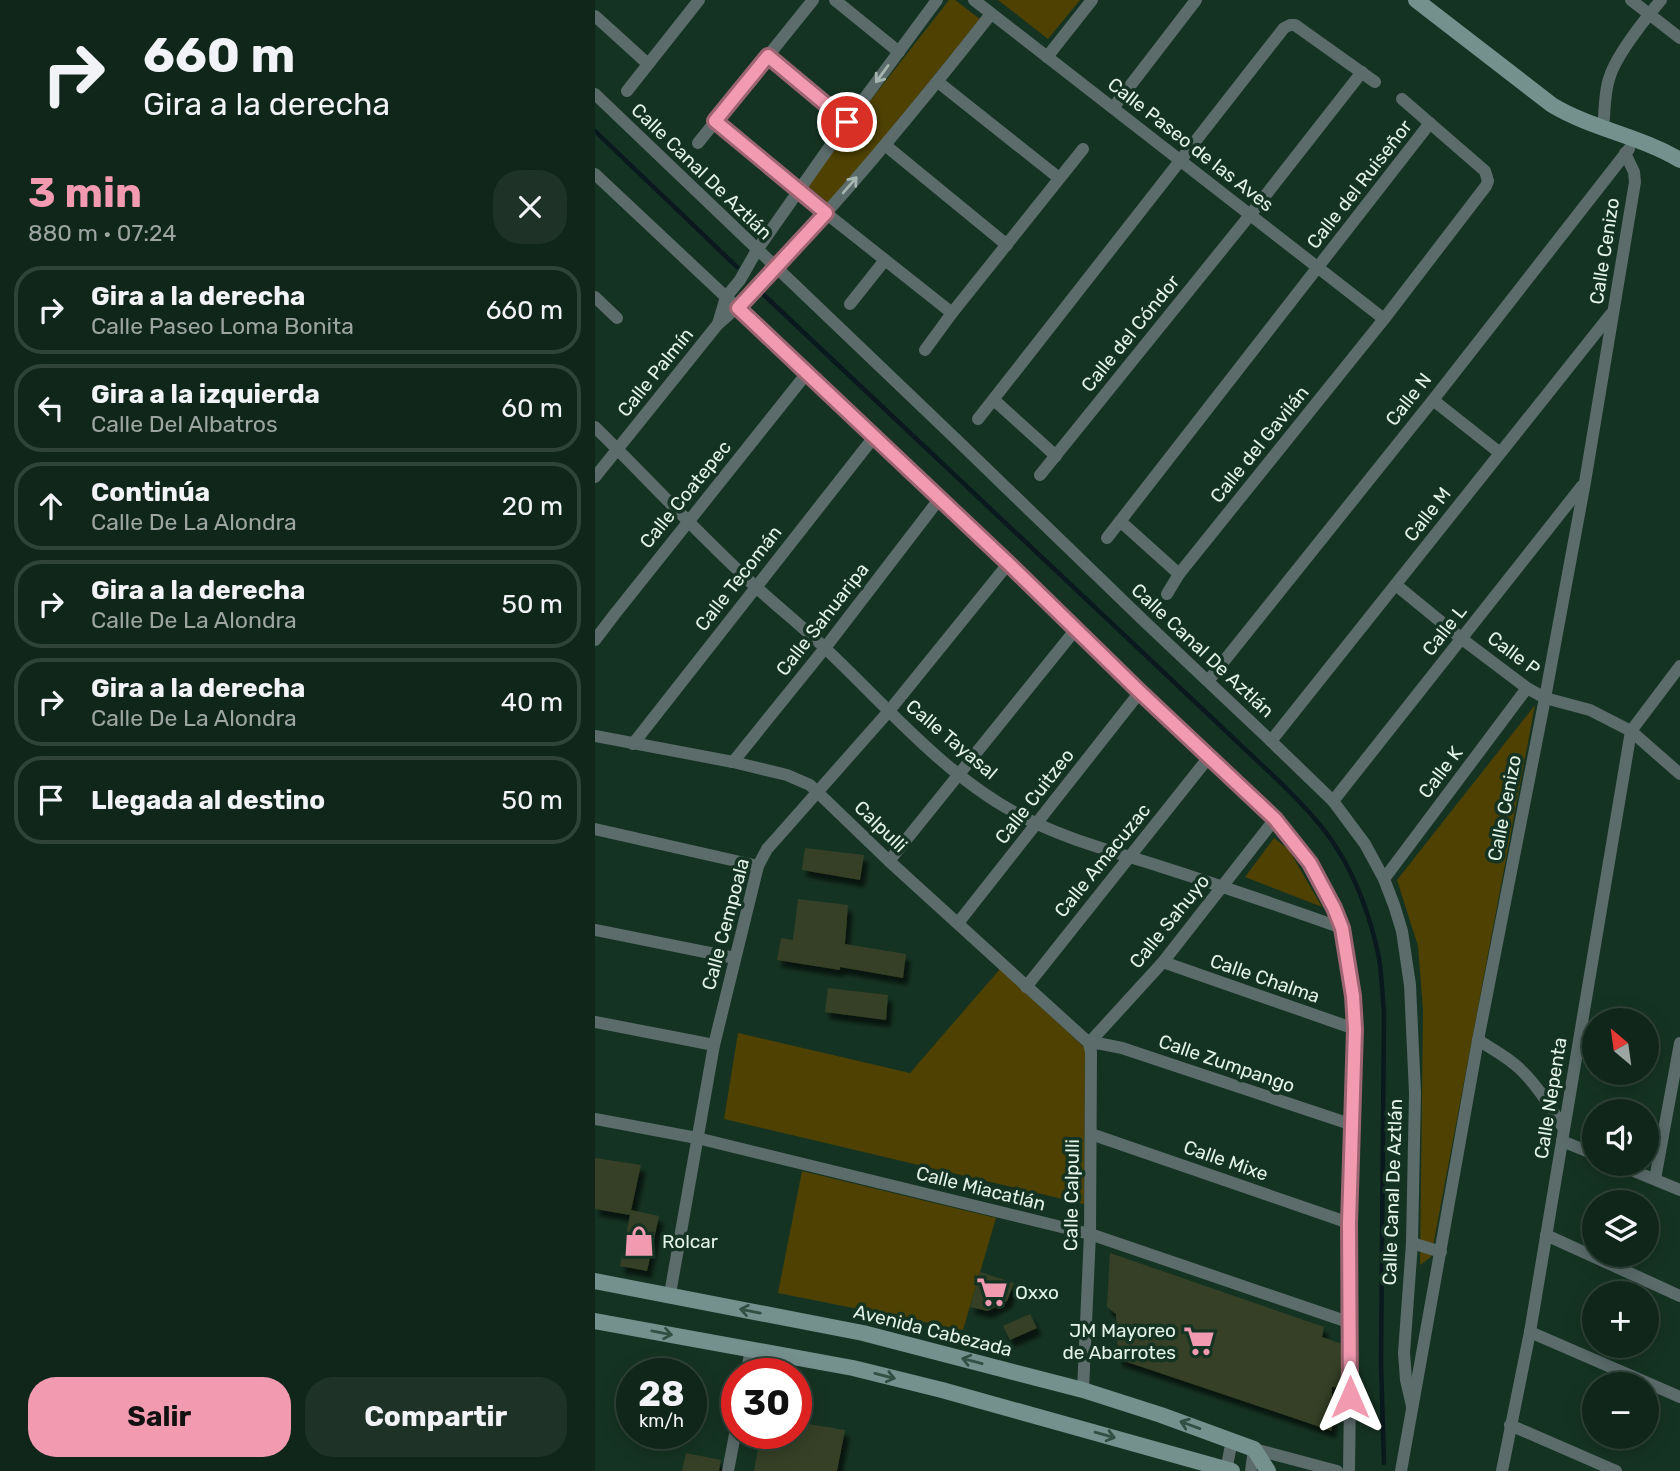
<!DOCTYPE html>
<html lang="es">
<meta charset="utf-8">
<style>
:root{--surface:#10261a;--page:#1e3227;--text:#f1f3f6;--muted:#9ca5a2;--line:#304339;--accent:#f29ab0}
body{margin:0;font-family:Rubik,sans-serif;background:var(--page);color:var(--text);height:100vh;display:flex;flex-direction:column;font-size:26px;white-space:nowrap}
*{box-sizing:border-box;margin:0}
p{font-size:23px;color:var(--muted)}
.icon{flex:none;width:38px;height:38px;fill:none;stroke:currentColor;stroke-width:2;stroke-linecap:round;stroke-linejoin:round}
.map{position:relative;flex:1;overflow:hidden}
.drawer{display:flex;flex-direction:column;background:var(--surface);width:595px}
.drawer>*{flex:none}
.top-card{background:#10261a;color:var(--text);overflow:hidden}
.needle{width:46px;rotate:331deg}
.tools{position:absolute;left:987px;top:1008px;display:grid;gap:14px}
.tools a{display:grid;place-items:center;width:77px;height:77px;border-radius:50%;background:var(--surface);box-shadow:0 4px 18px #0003,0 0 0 2px var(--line);font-size:35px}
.speed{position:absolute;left:21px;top:1358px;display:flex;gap:14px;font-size:35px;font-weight:700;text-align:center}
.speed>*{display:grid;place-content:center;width:91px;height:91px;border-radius:50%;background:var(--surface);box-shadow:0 4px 18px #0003,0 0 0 2px var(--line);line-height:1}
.speed small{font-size:18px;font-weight:400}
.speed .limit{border:10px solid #d22;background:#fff;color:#111}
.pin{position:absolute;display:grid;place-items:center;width:60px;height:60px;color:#fff;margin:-30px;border:4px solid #fff;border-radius:50%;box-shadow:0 2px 7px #0007}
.me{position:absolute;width:77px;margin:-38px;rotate:0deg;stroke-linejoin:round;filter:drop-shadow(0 0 5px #0008)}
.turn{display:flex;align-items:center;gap:24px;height:147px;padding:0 28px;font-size:32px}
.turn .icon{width:91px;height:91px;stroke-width:2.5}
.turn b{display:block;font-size:49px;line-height:60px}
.round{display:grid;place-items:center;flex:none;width:74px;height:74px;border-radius:28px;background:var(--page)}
.summary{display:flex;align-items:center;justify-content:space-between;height:119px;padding:0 28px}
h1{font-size:42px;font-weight:700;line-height:52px;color:var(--accent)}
.primary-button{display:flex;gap:14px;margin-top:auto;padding:14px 28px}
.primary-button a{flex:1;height:80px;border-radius:28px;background:var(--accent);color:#111;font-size:28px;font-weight:700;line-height:80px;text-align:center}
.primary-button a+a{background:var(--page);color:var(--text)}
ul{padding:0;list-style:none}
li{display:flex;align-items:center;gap:21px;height:88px;margin:0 14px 10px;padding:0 14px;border:4px solid var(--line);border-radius:28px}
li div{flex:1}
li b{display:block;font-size:26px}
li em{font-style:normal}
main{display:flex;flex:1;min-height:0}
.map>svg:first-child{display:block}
.green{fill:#4e4102}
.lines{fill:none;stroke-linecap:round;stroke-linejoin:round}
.stream{stroke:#09191e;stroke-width:4.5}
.building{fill:#354025;filter:url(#shadow)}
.street{stroke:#5b6c6b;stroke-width:12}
.secondary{stroke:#75918e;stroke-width:16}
.oneway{stroke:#a5b6b0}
.oneway2{stroke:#324f43}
.route-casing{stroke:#9d6472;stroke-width:18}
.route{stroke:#f29ab0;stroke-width:12}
.labels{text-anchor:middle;stroke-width:7;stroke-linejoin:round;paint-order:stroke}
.street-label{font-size:19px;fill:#e2f3e8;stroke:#153323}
.poi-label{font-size:19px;fill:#e2f3e8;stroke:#153323;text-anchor:start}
</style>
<main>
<section class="drawer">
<div class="top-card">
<div class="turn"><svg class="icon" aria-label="right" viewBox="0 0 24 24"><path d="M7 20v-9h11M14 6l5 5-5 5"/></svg><div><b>660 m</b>Gira a la derecha</div></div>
</div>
<div class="summary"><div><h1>3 min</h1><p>880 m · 07:24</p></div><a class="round"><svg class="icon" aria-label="close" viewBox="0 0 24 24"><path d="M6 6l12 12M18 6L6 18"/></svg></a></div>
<ul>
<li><svg class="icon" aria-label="right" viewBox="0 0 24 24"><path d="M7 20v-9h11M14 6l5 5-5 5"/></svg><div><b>Gira a la derecha</b><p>Calle Paseo Loma Bonita</p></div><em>660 m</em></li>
<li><svg class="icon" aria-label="left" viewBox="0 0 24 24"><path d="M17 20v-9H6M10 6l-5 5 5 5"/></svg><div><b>Gira a la izquierda</b><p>Calle Del Albatros</p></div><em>60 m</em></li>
<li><svg class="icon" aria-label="ahead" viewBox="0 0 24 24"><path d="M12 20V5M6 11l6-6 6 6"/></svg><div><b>Continúa</b><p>Calle De La Alondra</p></div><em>20 m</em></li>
<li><svg class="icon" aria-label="right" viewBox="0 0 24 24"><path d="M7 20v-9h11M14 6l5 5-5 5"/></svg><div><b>Gira a la derecha</b><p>Calle De La Alondra</p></div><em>50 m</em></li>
<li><svg class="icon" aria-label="right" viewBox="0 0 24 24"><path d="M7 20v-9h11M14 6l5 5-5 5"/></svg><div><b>Gira a la derecha</b><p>Calle De La Alondra</p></div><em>40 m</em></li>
<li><svg class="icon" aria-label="arrive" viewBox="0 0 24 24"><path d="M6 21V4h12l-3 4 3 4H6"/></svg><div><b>Llegada al destino</b></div><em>50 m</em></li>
</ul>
<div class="primary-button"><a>Salir</a><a>Compartir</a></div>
</section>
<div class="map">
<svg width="1085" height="1471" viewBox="0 0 1085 1471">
<defs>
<filter id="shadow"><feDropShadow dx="4.5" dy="7" stdDeviation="2" flood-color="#0009"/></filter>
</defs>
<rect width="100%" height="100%" fill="#153323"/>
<g class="green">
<path d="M354,0h6l25,19 -150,185 -25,-20z"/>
<path d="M403,0h82l-32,39z"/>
<path d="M940,705l-104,552 -11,8 3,-255 -5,-64 -21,-66z"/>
<path d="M679,838l15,12 33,57 -77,-30z"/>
<path d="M405,969l85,79 -1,156 -360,-85 14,-86 172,40z"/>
<path d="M207,1171l194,47 -33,112 -185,-37z"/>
</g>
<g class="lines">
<g class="stream">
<path d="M0,131l142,136"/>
<path d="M169,295l519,490c16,16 33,33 47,53 24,34 39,74 48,115 4,19 4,40 6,59l-3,351 3,100"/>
</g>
</g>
<g class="building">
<path d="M210,848l59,7 -4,25 -58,-10z"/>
<path d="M203,899l50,6 -3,39 61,10 -3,24 -63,-11v3l-63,-10 4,-22 12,2z"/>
<path d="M233,988l60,7 -2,25 -61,-8z"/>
<path d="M0,1158l46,7 -11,50 -35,-6z"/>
<path d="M36,1210l28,6 -12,55 -27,-5z"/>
<path d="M515,1253l214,74 -2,10 20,7 -1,44 -9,-1v44l-214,-72 -2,-45 -9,-7z"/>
<path d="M385,1272l34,11 -7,18 -19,10 -18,-4z"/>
<path d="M435,1314l7,14 -27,12 -7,-14z"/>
<path d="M201,1422l49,8 -8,41h-83l7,-38h35z"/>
<path d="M91,1453l35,7 -2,11h-37z"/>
</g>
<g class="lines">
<g class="street">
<path d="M240,0l64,52"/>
<path d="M379,0l410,319"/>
<path d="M1036,0l49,38"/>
<path d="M0,16l53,48"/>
<path d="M173,56l79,66"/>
<path d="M452,57l45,-57"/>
<path d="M343,82l121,96"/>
<path d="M32,91l72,-91"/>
<path d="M0,94l364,348 184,178 128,121 62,60 32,43 19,35 10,26 8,26 8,54 5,108 -3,150 -8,110 2,27 6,26"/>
<path d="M518,108l83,-108"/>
<path d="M120,121l83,70 154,122"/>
<path d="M1008,128c2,-16 1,-34 6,-49 6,-22 37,-61 52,-79"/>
<path d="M103,143l115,-143"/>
<path d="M290,145l122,100"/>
<path d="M0,174l345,324 200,194 135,127 35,44 24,45 8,20 11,68 2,33 -6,194 2,100 -2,148"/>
<path d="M0,297l22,21"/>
<path d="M255,304l35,-44"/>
<path d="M123,324l8,-27 14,-17 17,-30 90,-128 90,-122"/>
<path d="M330,350l27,-37 131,-164"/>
<path d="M399,400l62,56"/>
<path d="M838,400l67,53"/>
<path d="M383,419l306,-391 6,-3h5l80,57"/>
<path d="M0,427c54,53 105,109 161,160 23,21 48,41 71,63 58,55 117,124 187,162 46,26 98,39 148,55 60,19 120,40 180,61"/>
<path d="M445,475l210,-260 112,-143"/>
<path d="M0,477l123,-153c28,-23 51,-50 76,-76 70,-75 134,-154 197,-234"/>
<path d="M525,521l59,53"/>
<path d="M512,538l323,-415"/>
<path d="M801,585l66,54 65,49 18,10 45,12 41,21 49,43"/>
<path d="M572,594l12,-20 205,-255 102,-133 2,-5 -3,-10 -83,-72"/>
<path d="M0,640l19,-25 193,-242"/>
<path d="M613,681l225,-281 196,-251"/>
<path d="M0,736l138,26 54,13 23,10 79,76 200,182"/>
<path d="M676,741l340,-427"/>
<path d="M38,744l241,-307"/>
<path d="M138,762l92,-114 115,-150"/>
<path d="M738,801l249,-315"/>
<path d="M0,829l163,37"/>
<path d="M294,861l187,-232"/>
<path d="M789,879l143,-191"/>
<path d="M363,923l182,-231"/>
<path d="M0,930l140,28"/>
<path d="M568,962l192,67"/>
<path d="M431,987l183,-230"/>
<path d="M0,1022l119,23"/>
<path d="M883,1040c14,9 30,17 42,29 18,17 31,39 44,60"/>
<path d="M494,1043l74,-81 112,-143"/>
<path d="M494,1043l13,1 20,4 231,77"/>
<path d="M0,1119l102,19 393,96 261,89"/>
<path d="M496,1134l258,89"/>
<path d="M967,1141l32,13"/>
<path d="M1022,1164l63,26"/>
<path d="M1060,1179l25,-136"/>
<path d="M951,1235l134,61"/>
<path d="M817,1243l29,9"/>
<path d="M75,1294l44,-249 44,-179 9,-17 9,-10 113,-128 119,-147"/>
<path d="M935,1332l150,65"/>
<path d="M151,1374l5,-24"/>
<path d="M488,1390l7,-156 1,-182 -2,-9"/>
<path d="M915,1425l106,46"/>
<path d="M133,1471l9,-47"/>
<path d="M631,1471l6,-31"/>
<path d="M656,1471l3,-22 83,22"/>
<path d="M806,1471l77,-431 67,-342 40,-216 50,-300 -1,-10 -9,-19"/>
<path d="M907,1471l28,-139 101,-601 49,-65"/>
</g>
<g class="secondary">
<path d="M821,0l136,105c40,24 88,31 128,55"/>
<path d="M0,1281l268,52 220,57 78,25 93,34 14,22"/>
<path d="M0,1321l258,47 89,22 290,81"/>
</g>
</g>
<defs><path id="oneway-shaft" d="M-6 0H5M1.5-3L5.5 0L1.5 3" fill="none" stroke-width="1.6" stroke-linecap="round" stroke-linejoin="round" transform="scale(1.75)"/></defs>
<g class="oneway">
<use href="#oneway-shaft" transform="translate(287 74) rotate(126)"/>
<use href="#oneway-shaft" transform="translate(255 185) rotate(-49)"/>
</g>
<g class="oneway2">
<use href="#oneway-shaft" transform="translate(155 1311) rotate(-169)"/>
<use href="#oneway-shaft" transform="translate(67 1333) rotate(11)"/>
<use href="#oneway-shaft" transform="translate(377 1361) rotate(-165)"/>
<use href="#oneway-shaft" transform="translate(290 1376) rotate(14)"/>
<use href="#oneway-shaft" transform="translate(595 1425) rotate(-160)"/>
<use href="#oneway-shaft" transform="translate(510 1435) rotate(16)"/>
</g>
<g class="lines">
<defs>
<path id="route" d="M252,122l-79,-66 -53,65 111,92 -88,95 271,256 131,128 135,127 35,44 24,45 8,20 11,68 2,33 -6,194 1,174"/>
</defs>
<use href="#route" class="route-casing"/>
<use href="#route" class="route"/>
</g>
<defs>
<symbol id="shop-bare" viewBox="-9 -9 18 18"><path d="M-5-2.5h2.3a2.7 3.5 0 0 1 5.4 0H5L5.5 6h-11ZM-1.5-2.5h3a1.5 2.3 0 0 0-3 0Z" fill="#f29ab0" stroke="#153323" stroke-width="2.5" paint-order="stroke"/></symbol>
<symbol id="supermarket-bare" viewBox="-9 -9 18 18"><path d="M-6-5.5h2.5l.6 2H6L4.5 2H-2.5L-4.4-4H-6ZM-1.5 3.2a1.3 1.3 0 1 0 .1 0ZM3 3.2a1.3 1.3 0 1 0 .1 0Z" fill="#f29ab0" stroke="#153323" stroke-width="2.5" paint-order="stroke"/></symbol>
</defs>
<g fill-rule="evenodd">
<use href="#shop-bare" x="22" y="1219" width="44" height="44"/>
<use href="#supermarket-bare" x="375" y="1270" width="44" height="44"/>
<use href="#supermarket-bare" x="582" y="1319" width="44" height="44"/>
</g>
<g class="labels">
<g class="street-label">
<text transform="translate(596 144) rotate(38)" y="7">Calle Paseo de las Aves</text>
<text transform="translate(107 171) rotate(44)" y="7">Calle Canal De Aztlán</text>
<text transform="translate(764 184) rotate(-52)" y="7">Calle del Ruiseñor</text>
<text transform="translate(1009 251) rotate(-81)" y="7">Calle Cenizo</text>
<text transform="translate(535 333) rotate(-51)" y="7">Calle del Cóndor</text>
<text transform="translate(60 372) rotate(-51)" y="7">Calle Palmín</text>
<text transform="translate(813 399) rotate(-52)" y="7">Calle N</text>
<text transform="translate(664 444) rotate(-51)" y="7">Calle del Gavilán</text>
<text transform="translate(90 494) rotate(-51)" y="7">Calle Coatepec</text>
<text transform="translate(832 514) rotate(-52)" y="7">Calle M</text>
<text transform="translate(143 578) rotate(-52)" y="7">Calle Tecomán</text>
<text transform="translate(227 619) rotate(-52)" y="7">Calle Sahuaripa</text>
<text transform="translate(849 630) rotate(-52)" y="7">Calle L</text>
<text transform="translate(608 650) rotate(43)" y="7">Calle Canal De Aztlán</text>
<text transform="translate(919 653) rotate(37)" y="7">Calle P</text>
<text transform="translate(357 739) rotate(40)" y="7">Calle Tayasal</text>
<text transform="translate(845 772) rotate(-53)" y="7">Calle K</text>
<text transform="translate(439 796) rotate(-52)" y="7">Calle Cuitzeo</text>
<text transform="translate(909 808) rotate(-79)" y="7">Calle Cenizo</text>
<text transform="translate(286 826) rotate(44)" y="7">Calpulli</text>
<text transform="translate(507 860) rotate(-51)" y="7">Calle Amacuzac</text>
<text transform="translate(574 921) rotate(-51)" y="7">Calle Sahuyo</text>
<text transform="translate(130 924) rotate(-75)" y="7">Calle Cempoala</text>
<text transform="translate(670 978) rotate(19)" y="7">Calle Chalma</text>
<text transform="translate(632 1063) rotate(19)" y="7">Calle Zumpango</text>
<text transform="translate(955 1098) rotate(-81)" y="7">Calle Nepenta</text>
<text transform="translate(631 1160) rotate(19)" y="7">Calle Mixe</text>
<text transform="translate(386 1188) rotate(14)" y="7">Calle Miacatlán</text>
<text transform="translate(797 1192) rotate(-88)" y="7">Calle Canal De Aztlán</text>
<text transform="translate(476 1195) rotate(-89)" y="7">Calle Calpulli</text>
<text transform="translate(338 1330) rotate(14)" y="7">Avenida Cabezada</text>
</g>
<g class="poi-label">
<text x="67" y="1248">Rolcar</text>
<text x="420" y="1299">Oxxo</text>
<text x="581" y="1337" text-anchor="end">JM Mayoreo<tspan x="581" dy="22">de Abarrotes</tspan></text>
</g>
</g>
</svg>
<div class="tools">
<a><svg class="needle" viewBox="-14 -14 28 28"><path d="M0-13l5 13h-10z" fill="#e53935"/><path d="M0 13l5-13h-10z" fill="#9ca5a2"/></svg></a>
<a><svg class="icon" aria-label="sound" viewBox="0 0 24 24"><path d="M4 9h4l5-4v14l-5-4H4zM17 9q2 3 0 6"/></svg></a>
<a><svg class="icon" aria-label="layers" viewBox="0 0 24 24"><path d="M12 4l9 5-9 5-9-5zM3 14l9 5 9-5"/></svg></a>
<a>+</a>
<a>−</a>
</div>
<div class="speed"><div>28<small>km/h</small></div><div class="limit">30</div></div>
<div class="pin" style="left:252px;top:122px;background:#d93025"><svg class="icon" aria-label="arrive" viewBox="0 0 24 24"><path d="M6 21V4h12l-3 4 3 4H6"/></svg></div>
<svg class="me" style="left:755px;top:1397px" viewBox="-20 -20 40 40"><path d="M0-17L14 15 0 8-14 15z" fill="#f29ab0" stroke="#fff" stroke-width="4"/></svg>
</div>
</main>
